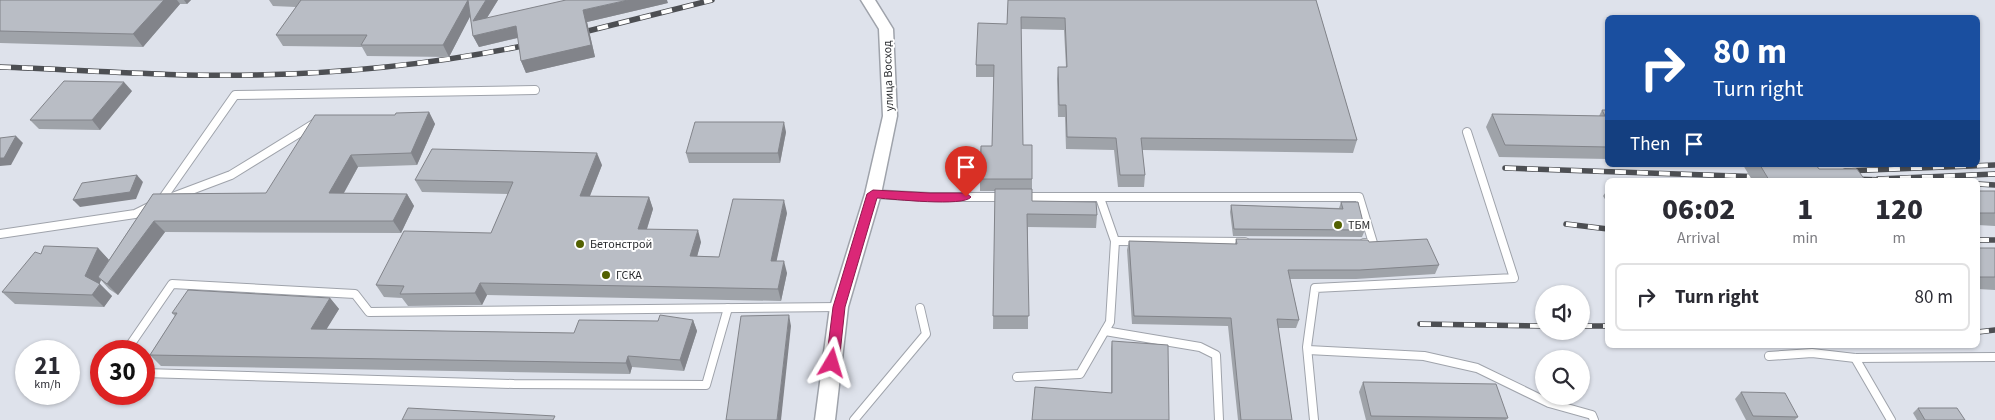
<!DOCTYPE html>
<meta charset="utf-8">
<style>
:root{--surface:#fff;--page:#f2f2f3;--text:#2b2b33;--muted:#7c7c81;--line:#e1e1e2}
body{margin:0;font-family:"Source Sans 3",sans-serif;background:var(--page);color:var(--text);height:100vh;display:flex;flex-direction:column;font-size:19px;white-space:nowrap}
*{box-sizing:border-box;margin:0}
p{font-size:16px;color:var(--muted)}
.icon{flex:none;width:28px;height:28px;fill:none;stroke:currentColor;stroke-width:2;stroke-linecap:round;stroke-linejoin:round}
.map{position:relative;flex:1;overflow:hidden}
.panel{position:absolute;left:1605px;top:178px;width:375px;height:170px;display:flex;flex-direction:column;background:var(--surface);border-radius:8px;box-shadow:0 1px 4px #0004}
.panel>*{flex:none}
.guide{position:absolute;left:1605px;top:15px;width:375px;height:152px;border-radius:8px;box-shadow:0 1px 4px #0004;background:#1a4fa0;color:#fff;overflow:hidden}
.controls{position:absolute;left:1535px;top:285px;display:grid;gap:10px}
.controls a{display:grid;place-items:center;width:55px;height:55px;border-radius:50%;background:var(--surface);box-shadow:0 1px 4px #0004;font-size:25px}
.speed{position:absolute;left:15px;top:340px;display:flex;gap:10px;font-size:25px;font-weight:700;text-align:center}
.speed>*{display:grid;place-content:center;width:65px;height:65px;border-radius:50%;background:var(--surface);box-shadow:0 1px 4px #0004;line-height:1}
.speed small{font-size:12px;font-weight:400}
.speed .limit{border:8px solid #d22;background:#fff;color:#111}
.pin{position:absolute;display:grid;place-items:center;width:42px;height:42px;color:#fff;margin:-51px -21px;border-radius:50% 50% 50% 0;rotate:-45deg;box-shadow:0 0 5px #0007}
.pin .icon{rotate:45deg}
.me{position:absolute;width:55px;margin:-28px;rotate:7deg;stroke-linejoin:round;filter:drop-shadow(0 0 4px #0008)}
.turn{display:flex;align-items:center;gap:18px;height:105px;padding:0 25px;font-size:22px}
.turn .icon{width:65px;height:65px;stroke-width:2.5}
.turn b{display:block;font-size:35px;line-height:42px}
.then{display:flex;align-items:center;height:48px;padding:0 25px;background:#0003;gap:10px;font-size:19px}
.eta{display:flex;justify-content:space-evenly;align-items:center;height:85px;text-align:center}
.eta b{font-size:30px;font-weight:800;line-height:35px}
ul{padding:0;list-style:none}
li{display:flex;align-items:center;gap:15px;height:68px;margin:0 10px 8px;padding:0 15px;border:2px solid var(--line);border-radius:8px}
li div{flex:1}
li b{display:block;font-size:19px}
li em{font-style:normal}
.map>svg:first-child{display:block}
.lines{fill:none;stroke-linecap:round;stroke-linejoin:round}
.service-casing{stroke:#9fa3ab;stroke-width:10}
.minor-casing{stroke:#9fa3ab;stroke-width:3}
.service{stroke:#fff;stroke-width:8}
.minor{fill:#fff;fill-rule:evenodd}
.rail-casing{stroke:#4d4f53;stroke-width:5.5}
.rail{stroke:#fff;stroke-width:4;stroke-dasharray:11;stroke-linecap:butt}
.wall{fill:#9fa3a9}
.shaded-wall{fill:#82848a}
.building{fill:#b9bdc5;stroke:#82848a}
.route{fill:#db2777;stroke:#8e194d}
.poi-dot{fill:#536101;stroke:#fff;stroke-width:2}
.labels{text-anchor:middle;stroke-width:4;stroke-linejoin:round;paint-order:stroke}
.street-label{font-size:12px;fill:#2a2c2f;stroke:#fff}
.poi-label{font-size:12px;fill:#2a2c2f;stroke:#fff;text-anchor:start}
</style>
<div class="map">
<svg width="1995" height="420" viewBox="0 0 1995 420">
<rect width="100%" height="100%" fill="#dee2eb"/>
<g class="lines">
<defs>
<g id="service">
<path d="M873,194l57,3h73"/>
<path d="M1022,197h337l14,46h-9"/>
<path d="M170,198l61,-23 86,-53"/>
<path d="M160,202l75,-107 300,-5"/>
<path d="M0,234l135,-20 14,-7"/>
<path d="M1115,241l130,1"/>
<path d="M1105,331l95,16 16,8 3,65"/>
<path d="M1308,350l116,6 53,12 72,35 43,12 2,5"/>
<path d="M126,351l46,-67 183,10 14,18 470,-5"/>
<path d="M1769,356l43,-3 43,5 140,-1"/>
<path d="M1855,358l36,62"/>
<path d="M144,373l370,11 192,1 22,-77"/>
<path d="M1017,377l63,-3 30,-52 5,-81 -15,-43"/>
<path d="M854,420l72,-86 -6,-26"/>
<path d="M1314,420l-7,-73 8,-59 199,-10 -47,-146"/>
</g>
<path id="minor" d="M861,0h14l18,29 4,87 -16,78 -33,113 -13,113h-20l15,-113 35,-113 18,-78 -4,-87z"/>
</defs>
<use href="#service" class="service-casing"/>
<use href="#minor" class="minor-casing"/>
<use href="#service" class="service"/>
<use href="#minor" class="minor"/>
<defs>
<g id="rail">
<path d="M576,34l136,-34"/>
<path d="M0,67c86,3 172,10 257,8 92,-2 185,-12 275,-31"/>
<path d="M1505,168l260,9"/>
<path d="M1845,171l150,-6"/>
<path d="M1850,179l35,1"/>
<path d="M1878,179l117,-5"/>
<path d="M1978,184l17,1"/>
<path d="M1566,224l42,5"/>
<path d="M1978,240h17"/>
<path d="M1420,324l124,2"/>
<path d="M1581,326h27"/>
<path d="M1978,332l17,-2"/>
</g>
</defs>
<use href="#rail" class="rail-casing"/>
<use href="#rail" class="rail"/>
</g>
<g class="wall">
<path d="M0,0h191l-4,4h-7l-37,43 -143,-4z"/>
<path d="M269,0h229l-11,18 181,-15 -81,19 8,35 -69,16 -5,-12 -3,-23 -39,9 -6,-11 -3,-20 -21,41 -82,-1 -5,-9 -79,-1 -7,-11 20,-28 -23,-1z"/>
<path d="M1008,0h308l41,140 -4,13 -211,-3 3,25 -1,12h-26l-4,-37 -48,-1 -1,-32h-7l-1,-38 1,-12h8l-2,-37 -43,-1 2,116 9,34v22l65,14 -1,13 -68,-1v102h-35l2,-138h-15v-12l12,-33 2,-69h-18v-12l31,-41z"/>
<path d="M132,91l-32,39 -61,-1 -9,-9z"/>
<path d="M1602,110h6v49l-109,-2 -13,-30 6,-13 107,2z"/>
<path d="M429,112l6,12 -18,41 -59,2 -14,26 63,1 7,12 -13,27 -236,-1 -47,63 -9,-6 -8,-9 -2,3 13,13 -8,11 -89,-3 -13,-12 39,-38 57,-6 11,12 44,-66 113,-1 129,-78z"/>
<path d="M786,132l-6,31h-91l-3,-10z"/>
<path d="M602,165l-12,31 59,1 4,12 -6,20 54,13 -4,14 22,1 68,-44 -11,48 11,12 -6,28 -294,-6 -5,10 -74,1 -6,-8 -18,-1 -8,-12 115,-52 17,-39 -86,-2 -7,-12z"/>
<path d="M1743,165h73l3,4 46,11h-113z"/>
<path d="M1608,189v15l-5,-8z"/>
<path d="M1978,191h17v35l-17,-1z"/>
<path d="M1341,202l24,28 -3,7 -129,-1 -3,-24 1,-7 108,3z"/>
<path d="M1236,239l133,3 70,23 -4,9 -79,5h-66l9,41 -3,8h-18l14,92h-54l-10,-94 -96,-2 -5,-74 2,-9 106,3z"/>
<path d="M1978,248h17v42l-17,-1z"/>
<path d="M330,298l9,11 -13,20 248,4 84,-12 35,-1 4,11 -13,40 -52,-4 -2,7 -469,-8 -11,-11 25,-39 -3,-3z"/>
<path d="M1112,341l57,79 -58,-27v-44z"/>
<path d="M1363,382l145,36 -2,2h-140l-7,-28z"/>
<path d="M1741,392l57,25 -3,3h-49l-11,-21z"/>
<path d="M1918,408l47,12h-48l-4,-7z"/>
</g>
<g class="shaded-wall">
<path d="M164,0h13l3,4 -37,43 -10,-13z"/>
<path d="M184,0h7l-4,4z"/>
<path d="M468,0l5,11 -24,46 -6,-12z"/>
<path d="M486,0h12l-20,32 -5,-11z"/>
<path d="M628,0h39l1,3 -81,19 8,35 -69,16 -5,-12 62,-51z"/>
<path d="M516,26l5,11 -42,10 -6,-11z"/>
<path d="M124,82l8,9 -32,39 -8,-10z"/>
<path d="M429,112l6,12 -18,41 -6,-12z"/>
<path d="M784,122l2,10 -6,31 -2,-10z"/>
<path d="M16,136l7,7 -12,22 -11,1v-8z"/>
<path d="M597,153l5,12 -17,43 -5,-12z"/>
<path d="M351,155l7,12 -21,38 -8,-12z"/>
<path d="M137,175l6,7 -7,17 -56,8 -7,-7z"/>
<path d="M407,194l7,12 -13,27 -8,-12z"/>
<path d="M649,197l4,12 -10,32 -5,-12z"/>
<path d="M784,200l3,13 -13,60 -3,-12z"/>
<path d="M154,221l11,11 -47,63 -11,-11z"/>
<path d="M698,230l3,12 -7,26 -4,-12z"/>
<path d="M98,248l11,12 -11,17 3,3 -3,8 2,-4 12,12 -8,11 -12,-12 -7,-19z"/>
<path d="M784,261l3,12 -6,28 -3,-12z"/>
<path d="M480,283l7,12 -5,10 -7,-12z"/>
<path d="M330,298l9,11 -19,31 -9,-11z"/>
<path d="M789,315l2,11 -10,94h-4z"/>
<path d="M693,320l4,11 -13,40 -4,-11z"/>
<path d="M628,356l4,11 -2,7 -4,-11z"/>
</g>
<g class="building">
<path d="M0,0h164l-31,34 -133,-3z"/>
<path d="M301,0h167l-25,45h-82l6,-10h-91z"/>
<path d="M468,0h18l-13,21 93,-21h62l-45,10 8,35 -70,16 -5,-35 -43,10z"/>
<path d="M1008,0h308l41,140 -216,-2 4,37h-25l-4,-37 -49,-1 -1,-32h-7l-1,-38h9l-2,-49 -44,-1 2,128h9v34h-52l1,-33h11l2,-81h-18l2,-42 29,1z"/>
<path d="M64,81l60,1 -32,38h-62z"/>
<path d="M1602,110h6v37l-103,-2 -13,-31 113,2z"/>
<path d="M429,112l-18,41 -60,2 -22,38 78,1 -14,27h-239l-47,63 -9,-7 55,-83 113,-1 49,-78h80l1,-2z"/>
<path d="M695,122h89l-6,31h-92z"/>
<path d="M16,136l-12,22h-4v-20z"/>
<path d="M432,149l165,4 -17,43 69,1 -11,32 60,1 -8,26 29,1 14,-58 51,1 -13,61h13l-6,28 -298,-6 -5,10 -75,1 4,-8 -28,-1 28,-54 87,2 22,-51 -98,-2z"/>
<path d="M1760,165h56l3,4h38l8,11h-96z"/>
<path d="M137,175l-7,17 -57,8 9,-17z"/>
<path d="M995,189h37v12l64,1 1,13 -70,-1 2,102h-36z"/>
<rect x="1978" y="191" width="17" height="22"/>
<path d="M1341,202h17l7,28 -131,-1 -3,-24 112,4z"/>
<path d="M1236,239l132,1 1,2 58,-3 12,26 -79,5h-72l11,50 -22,-1 15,101h-51l-10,-102 -97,-2 -5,-75 108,3z"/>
<path d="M44,246l54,2 -13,28 15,8 -8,11 -90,-3 33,-40 6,2z"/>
<rect x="1978" y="248" width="17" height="29"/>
<path d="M188,290l142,8 -19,31 263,4 5,-13 79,1 2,-6 33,5 -13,40 -52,-4 -2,7 -476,-8 27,-42h-5z"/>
<path d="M789,315l-12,105h-51l15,-104z"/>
<path d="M1112,341l56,4 1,75h-137l3,-33 77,6z"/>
<path d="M1363,382l133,2 12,34 -137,-2z"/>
<path d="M1741,392l44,1 13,24 -45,-1z"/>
<path d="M408,408l147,8 -2,4h-151z"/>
<path d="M1918,408h39l8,12h-40z"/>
</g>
<path class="route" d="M873,190l57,3h36l5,4c-7,10 -78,2 -94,1l-32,109 -6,56 -2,4 -5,2 -4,-2 -2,-4 7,-56 34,-113z"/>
<g class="poi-dot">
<circle cx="1338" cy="225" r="5"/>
<circle cx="580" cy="244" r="5"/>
<circle cx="606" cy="275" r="5"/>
</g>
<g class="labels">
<g class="street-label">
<text transform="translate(888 76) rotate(-92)" y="4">улица Восход</text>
</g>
<g class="poi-label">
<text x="1348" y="229">ТБМ</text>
<text x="590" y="248">Бетонстрой</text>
<text x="616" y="279">ГСКА</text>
</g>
</g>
</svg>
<div class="controls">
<a><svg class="icon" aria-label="sound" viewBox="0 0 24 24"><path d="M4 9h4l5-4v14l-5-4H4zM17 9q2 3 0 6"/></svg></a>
<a><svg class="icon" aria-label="search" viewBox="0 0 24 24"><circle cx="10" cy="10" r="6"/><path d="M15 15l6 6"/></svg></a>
</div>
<div class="speed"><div>21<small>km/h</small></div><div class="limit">30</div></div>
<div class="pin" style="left:966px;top:197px;background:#d93025"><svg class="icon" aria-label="arrive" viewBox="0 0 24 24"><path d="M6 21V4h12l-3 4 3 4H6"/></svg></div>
<svg class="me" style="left:832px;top:363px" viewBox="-20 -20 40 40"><path d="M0-17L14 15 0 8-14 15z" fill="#db2777" stroke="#fff" stroke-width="4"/></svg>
<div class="guide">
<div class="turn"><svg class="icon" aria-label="right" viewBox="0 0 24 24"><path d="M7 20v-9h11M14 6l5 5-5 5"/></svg><div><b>80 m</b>Turn right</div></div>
<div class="then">Then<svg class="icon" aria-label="arrive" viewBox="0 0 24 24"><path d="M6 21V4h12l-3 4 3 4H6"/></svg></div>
</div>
<section class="panel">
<div class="eta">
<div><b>06:02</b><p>Arrival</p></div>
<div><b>1</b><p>min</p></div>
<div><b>120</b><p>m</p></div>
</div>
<ul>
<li><svg class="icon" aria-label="right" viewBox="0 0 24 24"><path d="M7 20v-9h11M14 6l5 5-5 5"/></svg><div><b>Turn right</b></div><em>80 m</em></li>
</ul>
</section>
</div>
